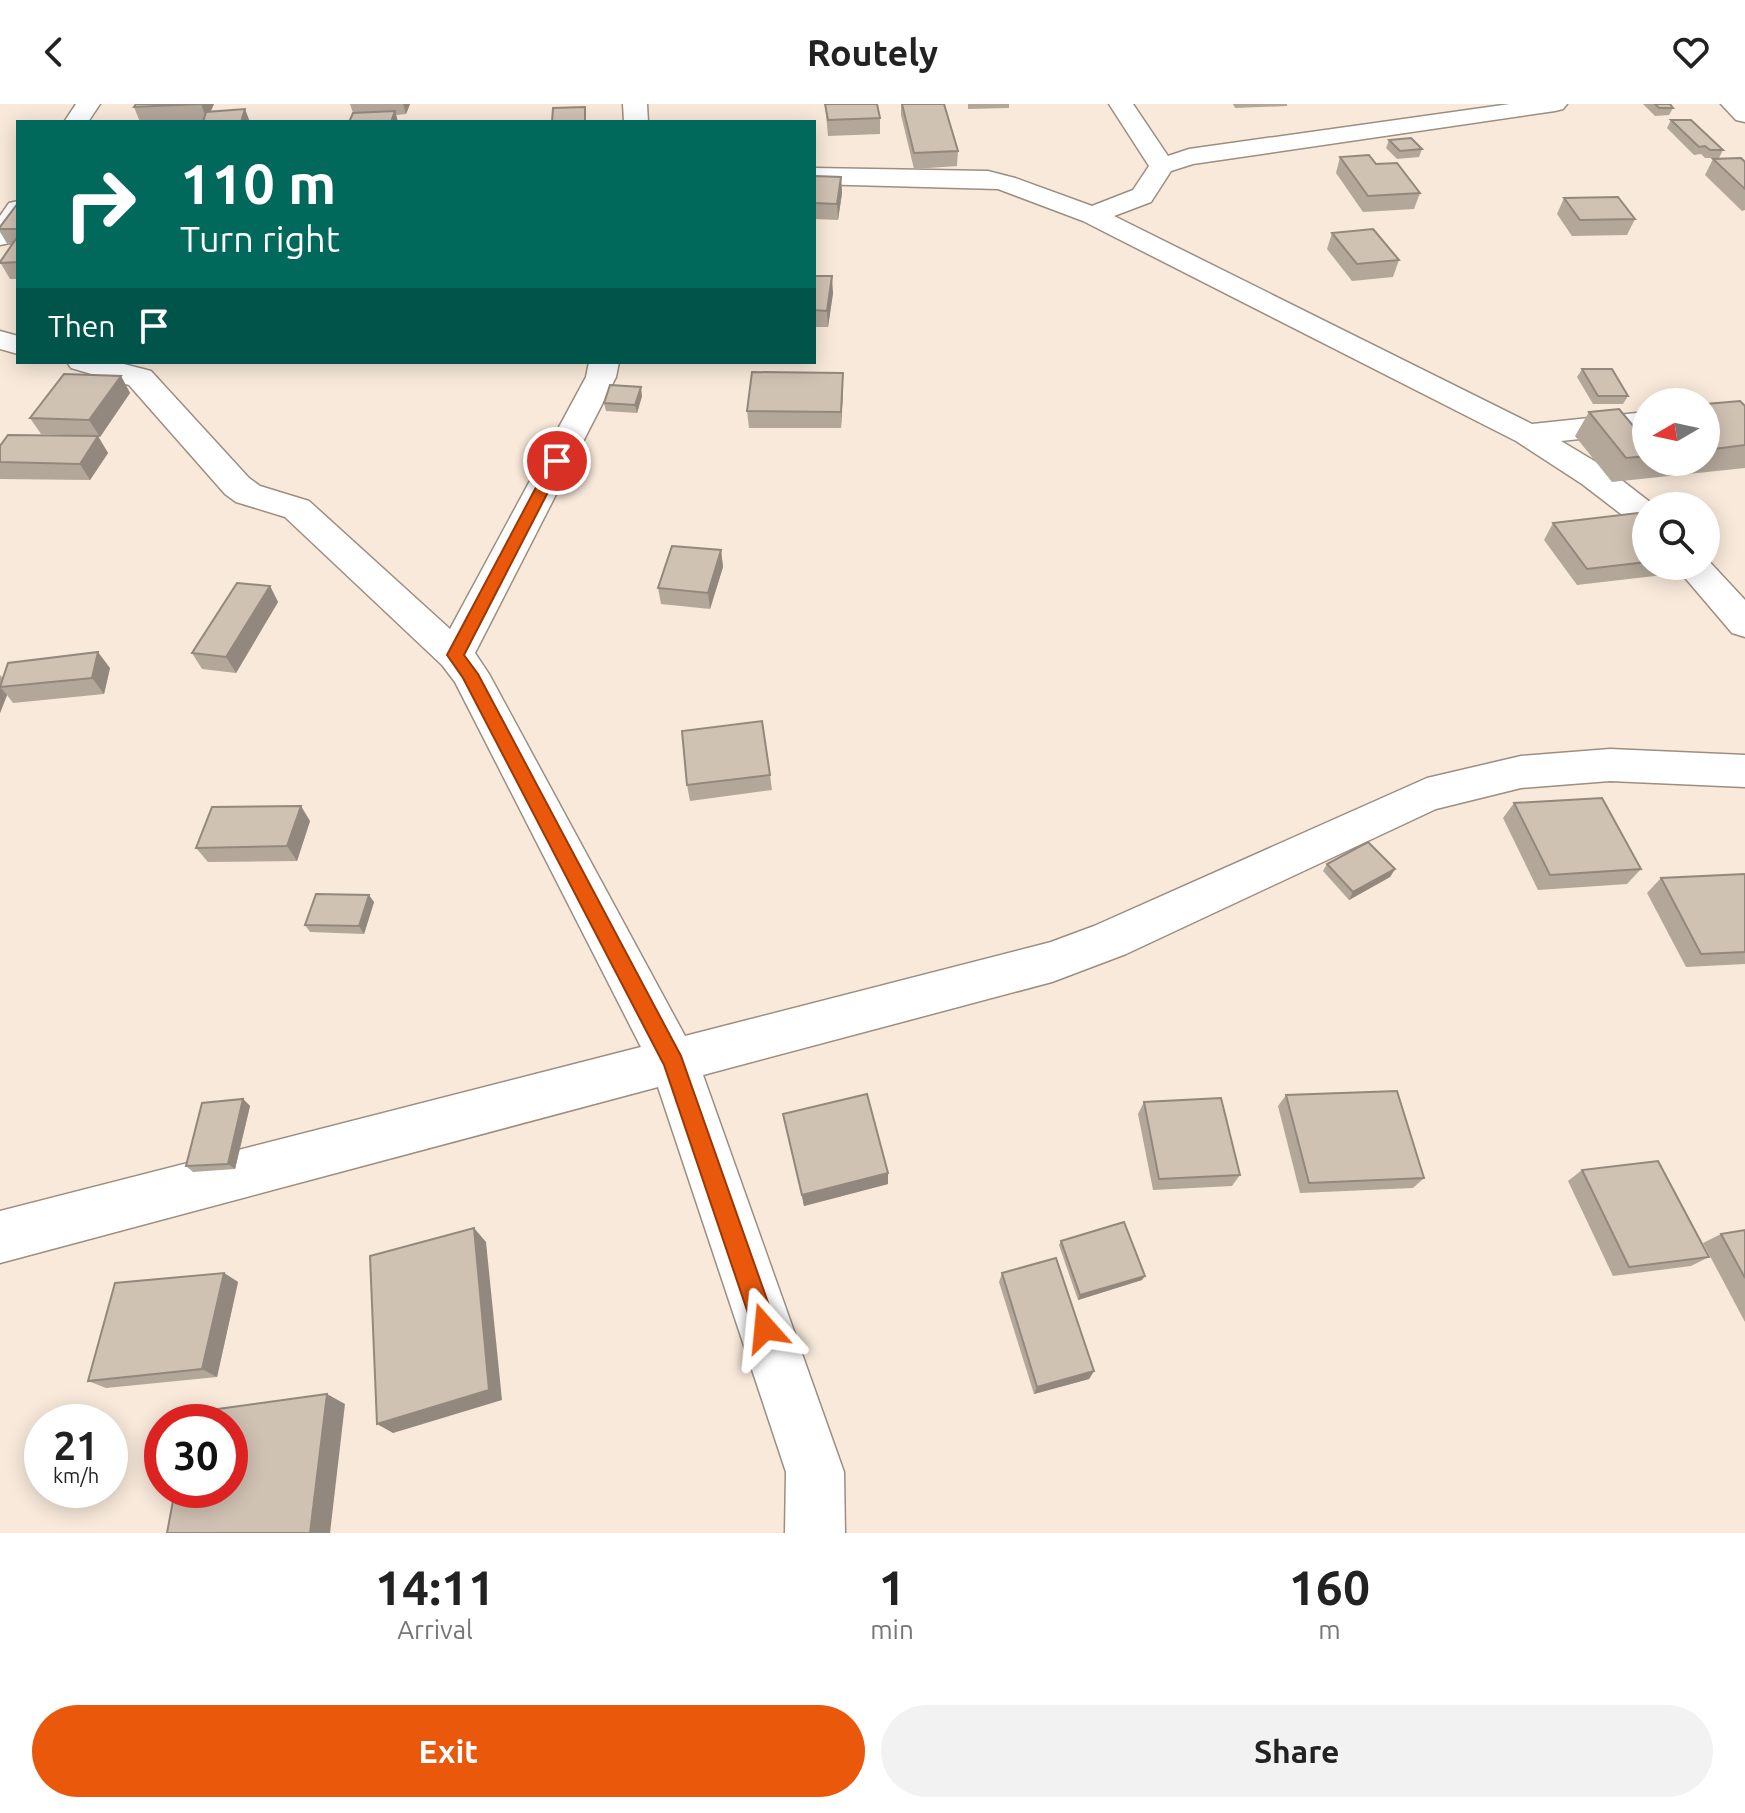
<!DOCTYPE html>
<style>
:root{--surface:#fff;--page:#f2f2f2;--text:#222;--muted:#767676;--accent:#ea580c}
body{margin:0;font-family:Ubuntu,sans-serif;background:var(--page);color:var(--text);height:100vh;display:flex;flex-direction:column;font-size:30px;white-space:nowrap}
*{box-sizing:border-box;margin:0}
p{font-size:26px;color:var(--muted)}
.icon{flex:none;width:44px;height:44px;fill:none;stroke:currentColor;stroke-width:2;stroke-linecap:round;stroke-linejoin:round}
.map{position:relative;height:1429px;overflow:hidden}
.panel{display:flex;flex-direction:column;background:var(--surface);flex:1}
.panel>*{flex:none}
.banner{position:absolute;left:16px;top:16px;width:800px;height:244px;border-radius:0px;box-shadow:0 4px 20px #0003;background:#00695c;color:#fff;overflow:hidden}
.needle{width:52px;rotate:261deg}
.controls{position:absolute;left:1632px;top:284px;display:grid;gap:16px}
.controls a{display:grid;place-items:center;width:88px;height:88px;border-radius:50%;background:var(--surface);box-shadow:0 4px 20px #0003;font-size:40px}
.speed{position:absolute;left:24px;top:1300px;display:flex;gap:16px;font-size:40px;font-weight:700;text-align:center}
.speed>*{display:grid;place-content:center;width:104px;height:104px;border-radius:50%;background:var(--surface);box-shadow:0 4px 20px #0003;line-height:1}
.speed small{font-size:20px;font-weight:400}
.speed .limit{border:12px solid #d22;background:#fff;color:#111}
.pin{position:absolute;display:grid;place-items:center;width:68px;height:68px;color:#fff;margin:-34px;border:4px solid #fff;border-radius:50%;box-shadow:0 2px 8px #0007}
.me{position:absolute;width:88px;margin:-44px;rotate:342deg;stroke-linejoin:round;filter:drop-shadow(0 0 6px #0008)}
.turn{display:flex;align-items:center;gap:28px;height:168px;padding:0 32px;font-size:36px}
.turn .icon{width:104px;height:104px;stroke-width:2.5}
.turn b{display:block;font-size:56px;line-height:68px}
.then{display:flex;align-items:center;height:76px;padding:0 32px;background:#0003;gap:16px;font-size:30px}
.eta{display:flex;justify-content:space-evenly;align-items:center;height:136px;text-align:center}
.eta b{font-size:48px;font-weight:600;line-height:56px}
.cta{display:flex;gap:16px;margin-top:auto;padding:16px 32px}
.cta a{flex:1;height:92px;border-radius:48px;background:var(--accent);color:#fff;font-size:32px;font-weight:600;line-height:92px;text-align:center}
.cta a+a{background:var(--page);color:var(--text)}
header{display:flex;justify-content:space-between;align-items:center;height:104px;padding:0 32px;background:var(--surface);font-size:36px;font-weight:600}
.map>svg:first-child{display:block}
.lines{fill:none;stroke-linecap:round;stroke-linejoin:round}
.street-casing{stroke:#9c8e80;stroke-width:3}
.street{fill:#fff;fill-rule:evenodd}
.wall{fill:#b3a79a}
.shaded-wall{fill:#92887d}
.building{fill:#d0c2b3;stroke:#92887d;stroke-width:2}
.route{fill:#ea580c;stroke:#983908;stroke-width:2}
</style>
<header><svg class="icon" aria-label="back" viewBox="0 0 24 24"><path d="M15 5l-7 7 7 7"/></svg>Routely<svg class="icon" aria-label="heart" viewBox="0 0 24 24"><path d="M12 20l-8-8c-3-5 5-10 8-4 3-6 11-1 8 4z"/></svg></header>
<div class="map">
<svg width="1745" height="1429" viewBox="0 0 1745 1429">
<rect width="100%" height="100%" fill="#f8e9da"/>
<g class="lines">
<defs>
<g id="street">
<path d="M76,0h24l-12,18h-24z"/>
<path d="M623,0h24l1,18h-24z"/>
<path d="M1109,0h24l35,52 21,-7 321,-45h57l-4,5 -8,2 -362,53 -22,7 -20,31 -37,14 418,208 114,-12v20l-85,9 45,27 49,38h-9v21l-12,-3 -52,-40 -66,-43 -433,-220 -85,-32 -184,-5v-16l174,3 27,7 77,28 41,-16 16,-24z"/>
<path d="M1721,0h24v18l-9,-2z"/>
<path d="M18,97v29l-8,13 -10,2v-29l9,-13z"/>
<path d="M0,227l18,5v18l-18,-5z"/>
<path d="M67,258h49l35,9 98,107 11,8 49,15 141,128 136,-252 3,-15h30l-3,15 -141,276 14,21 196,362 366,-94 43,-16 333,-148 94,-22 89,-7 135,6v32l-135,-6 -89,7 -85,21 -310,145 -74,28 -349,93 141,397 1,61h-60l1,-61 -128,-385 -658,176v-52l641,-164 -186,-365 -13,-17 -157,-148 -49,-15 -11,-8 -96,-109 -58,-17z"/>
<path d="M1706,454l39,42v37l-13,-4 -57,-67h31z"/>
</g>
</defs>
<use href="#street" class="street-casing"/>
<use href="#street" class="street"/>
</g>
<g class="wall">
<path d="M214,0l-11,16 -43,2h-20l-6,-15z"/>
<path d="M350,0h60l-4,10 -10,1 2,7h-49l4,-9z"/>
<path d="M825,0l55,14v16l-52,2z"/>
<path d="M901,0h43l14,47 -1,15 -43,3 -13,-54z"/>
<path d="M968,0h41v4l-41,1z"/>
<path d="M1233,0h54v2l-52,2z"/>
<path d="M1643,0h27l3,4 -4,7 -14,1z"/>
<path d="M1671,16l52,30 -4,8h-14l-4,-4 -7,1 -27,-27z"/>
<path d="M1389,36l33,9 -3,8 -22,2 -11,-11z"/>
<path d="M1340,53l36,7 44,29 -6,16 -51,3 -27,-39z"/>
<path d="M1713,55l32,3v48l-3,1 -37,-36z"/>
<path d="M814,72l27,1 1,16 -4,27 -24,-1z"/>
<path d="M1564,94l71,21 -8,16 -55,1 -15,-22z"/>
<path d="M18,99v76h-8l-10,-17 12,-17h-4l-8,-13v-5z"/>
<path d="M1332,129l67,27 -6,17 -41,4 -25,-32z"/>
<path d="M814,172l19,17 -5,34h-14z"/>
<path d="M1582,265l46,27 -5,8h-30l-16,-27z"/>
<path d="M121,272l9,17 -30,44h-2l10,16 -18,27 -90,-1v-33l91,-10 -50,-2 -11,-16z"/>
<path d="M843,285l-2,39h-92l-2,-17z"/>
<path d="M642,292l-5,17 -31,-2 -2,-8z"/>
<path d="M1706,300l39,2v62l-133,14 -37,-46 14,-24 45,15 7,-1 5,-8v44h60z"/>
<path d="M1553,419h93v43h23l-6,9 -86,10 -33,-45z"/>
<path d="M721,446l2,17 -13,42 -49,-5 -3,-16z"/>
<path d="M270,482l8,16 -42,71 -34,-4 -10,-16z"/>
<path d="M110,564l-6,26 -91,9 -6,-8 -7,18v-38l3,3z"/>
<path d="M770,671l2,15 -82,11 -3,-16z"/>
<path d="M1514,699l127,66 -14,15 -89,6 -35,-72z"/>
<path d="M310,717l-13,40 -89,1 -12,-14z"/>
<path d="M1327,760l68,5 -5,8 -41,23 -26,-29z"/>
<path d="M1745,770v90l-59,3 -39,-74 14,-15z"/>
<path d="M374,798l-10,32 -54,-2 -5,-7z"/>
<path d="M1286,991l138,83 -11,10 -113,5 -22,-87z"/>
<path d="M243,995l7,7 -15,63 -42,3 -7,-6z"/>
<path d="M1144,998l96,73 -8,11 -79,4 -15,-76z"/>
<path d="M783,1010l105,59v11l-84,22z"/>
<path d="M1582,1066l127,87 -18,9 -78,10 -45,-95z"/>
<path d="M1745,1126v92l-42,-79 18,-9z"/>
<path d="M1061,1137l81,39 -64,20 -19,-55z"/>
<path d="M224,1169l14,9 -21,95 -111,11 -18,-7z"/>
<path d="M1002,1169l92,98 -5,8 -55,15 -35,-112z"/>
</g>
<g class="shaded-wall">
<path d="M201,0h13l-7,16z"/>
<path d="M403,0h7l-4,10z"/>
<path d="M245,5l5,13h-9z"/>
<path d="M395,7l3,11h-7z"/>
<path d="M841,73l1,16 -4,27 -1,-16z"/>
<path d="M832,172l1,17 -5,34 -1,-16z"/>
<path d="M843,269v16l-2,39v-16z"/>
<path d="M121,272l9,17 -30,44 -11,-17z"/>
<path d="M641,283l1,9 -5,17 -2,-8z"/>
<path d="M98,332l10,17 -18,27 -10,-16z"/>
<path d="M721,446l2,17 -13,42 -2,-16z"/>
<path d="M270,482l8,16 -42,71 -10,-16z"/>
<path d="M98,548l12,16 -6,26 -12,-16z"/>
<path d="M0,583l7,8 -7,18z"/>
<path d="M301,702l9,15 -13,40 -10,-15z"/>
<path d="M1395,765l-5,8 -41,23 4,-8z"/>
<path d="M369,791l5,7 -10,32 -5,-8z"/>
<path d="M243,995l7,7 -15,63 -7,-5z"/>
<path d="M888,1069v11l-84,22 -2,-11z"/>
<path d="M474,1124l12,14 16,158 -109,33 -16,-9z"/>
<path d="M224,1169l14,9 -21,95 -15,-8z"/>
<path d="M1145,1172l-3,4 -64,20 2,-5z"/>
<path d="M1094,1267l-5,8 -55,15 3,-7z"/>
<path d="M327,1290l18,10 -15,129h-20z"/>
</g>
<g class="building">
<path d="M136,0h65l-67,3z"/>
<path d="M825,0h52l3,14 -52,2z"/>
<path d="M902,0h42l14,47 -44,2z"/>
<path d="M1655,0h15l3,4h-14z"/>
<path d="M585,3v15h-33l1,-14z"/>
<path d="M245,5l-4,13h-38l3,-10z"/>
<path d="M395,7l-4,11h-42l4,-9z"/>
<path d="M1671,16h20l32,30h-13l-5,-4 -6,1z"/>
<path d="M1411,34l11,11 -22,2 -11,-11z"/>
<path d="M1369,51l7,9 21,-1 23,30 -52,3 -28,-39z"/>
<path d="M1741,54l4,4v27l-32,-30z"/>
<path d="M814,72l27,1 -4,27 -23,-1z"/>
<path d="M1618,93l17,22 -55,1 -16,-22z"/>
<path d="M18,99v26h-18v-2z"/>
<path d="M1373,125l26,31 -42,4 -25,-31z"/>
<path d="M18,132v26l-18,1v-1z"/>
<path d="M814,172h18l-5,35 -13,-1z"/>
<path d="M1582,265h30l16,27h-30z"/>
<path d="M752,268l91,1 -2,39 -94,-1z"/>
<path d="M64,270l57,2 -32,44 -59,-2z"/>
<path d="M610,281l31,2 -6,18 -31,-2z"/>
<path d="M1740,297l5,5v39l-39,5v-46z"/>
<path d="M1619,305l15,18 12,-1v30l-20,2 -37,-46z"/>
<path d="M8,331l90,1 -18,28 -80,-2v-16z"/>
<path d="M1638,409l8,10v39l-59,7 -34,-46z"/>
<path d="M672,442l49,4 -13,43 -50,-5z"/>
<path d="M237,479l33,3 -44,71 -34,-4z"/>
<path d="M98,548l-6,26 -92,9 8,-24z"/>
<path d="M762,617l8,54 -83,10 -5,-54z"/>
<path d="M1602,694l39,71 -91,6 -36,-72z"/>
<path d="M301,702l-14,40 -91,2 16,-41z"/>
<path d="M1368,738l27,27 -42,23 -26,-28z"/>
<path d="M1745,770v78l-44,2 -40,-76z"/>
<path d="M316,790l53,1 -10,31 -54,-1z"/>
<path d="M1397,987l27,87 -115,5 -23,-88z"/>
<path d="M867,990l21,79 -86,22 -19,-81z"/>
<path d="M1221,994l19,77 -81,4 -15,-77z"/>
<path d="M243,995l-15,65 -42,2 16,-63z"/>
<path d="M1658,1057l51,96 -80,10 -47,-97z"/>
<path d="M1124,1118l21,54 -65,19 -19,-54z"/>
<path d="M474,1124l15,162 -112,34 -7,-168z"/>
<path d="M1745,1126v48l-24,-44z"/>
<path d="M1056,1154l38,113 -57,16 -35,-114z"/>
<path d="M224,1169l-22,96 -114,12 27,-98z"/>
<path d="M327,1290l-17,139h-143l8,-43h55v-68h-43l2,-9z"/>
</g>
<path class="route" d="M557,352l7,5 -100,194 14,19 203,382 96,272 -3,9 -9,3 -8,-3 -4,-9 -89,-263 -201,-387 -16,-23 103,-194z"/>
</svg>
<div class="controls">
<a><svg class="needle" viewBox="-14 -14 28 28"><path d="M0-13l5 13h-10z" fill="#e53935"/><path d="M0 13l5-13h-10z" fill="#767676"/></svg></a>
<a><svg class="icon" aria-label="search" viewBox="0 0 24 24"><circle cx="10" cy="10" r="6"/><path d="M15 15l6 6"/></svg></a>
</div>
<div class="speed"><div>21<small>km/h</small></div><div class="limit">30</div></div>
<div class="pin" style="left:557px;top:357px;background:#d93025"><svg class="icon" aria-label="arrive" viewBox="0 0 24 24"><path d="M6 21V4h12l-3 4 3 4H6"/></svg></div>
<svg class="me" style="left:765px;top:1224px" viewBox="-20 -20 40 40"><path d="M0-17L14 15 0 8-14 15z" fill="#ea580c" stroke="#fff" stroke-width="4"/></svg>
<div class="banner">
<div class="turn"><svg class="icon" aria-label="right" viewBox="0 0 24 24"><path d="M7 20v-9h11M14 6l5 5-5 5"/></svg><div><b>110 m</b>Turn right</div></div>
<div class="then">Then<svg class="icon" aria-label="arrive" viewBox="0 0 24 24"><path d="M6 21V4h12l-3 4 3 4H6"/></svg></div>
</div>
</div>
<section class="panel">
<div class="eta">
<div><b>14:11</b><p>Arrival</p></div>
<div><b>1</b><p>min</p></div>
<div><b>160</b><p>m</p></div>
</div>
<div class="cta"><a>Exit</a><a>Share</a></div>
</section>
